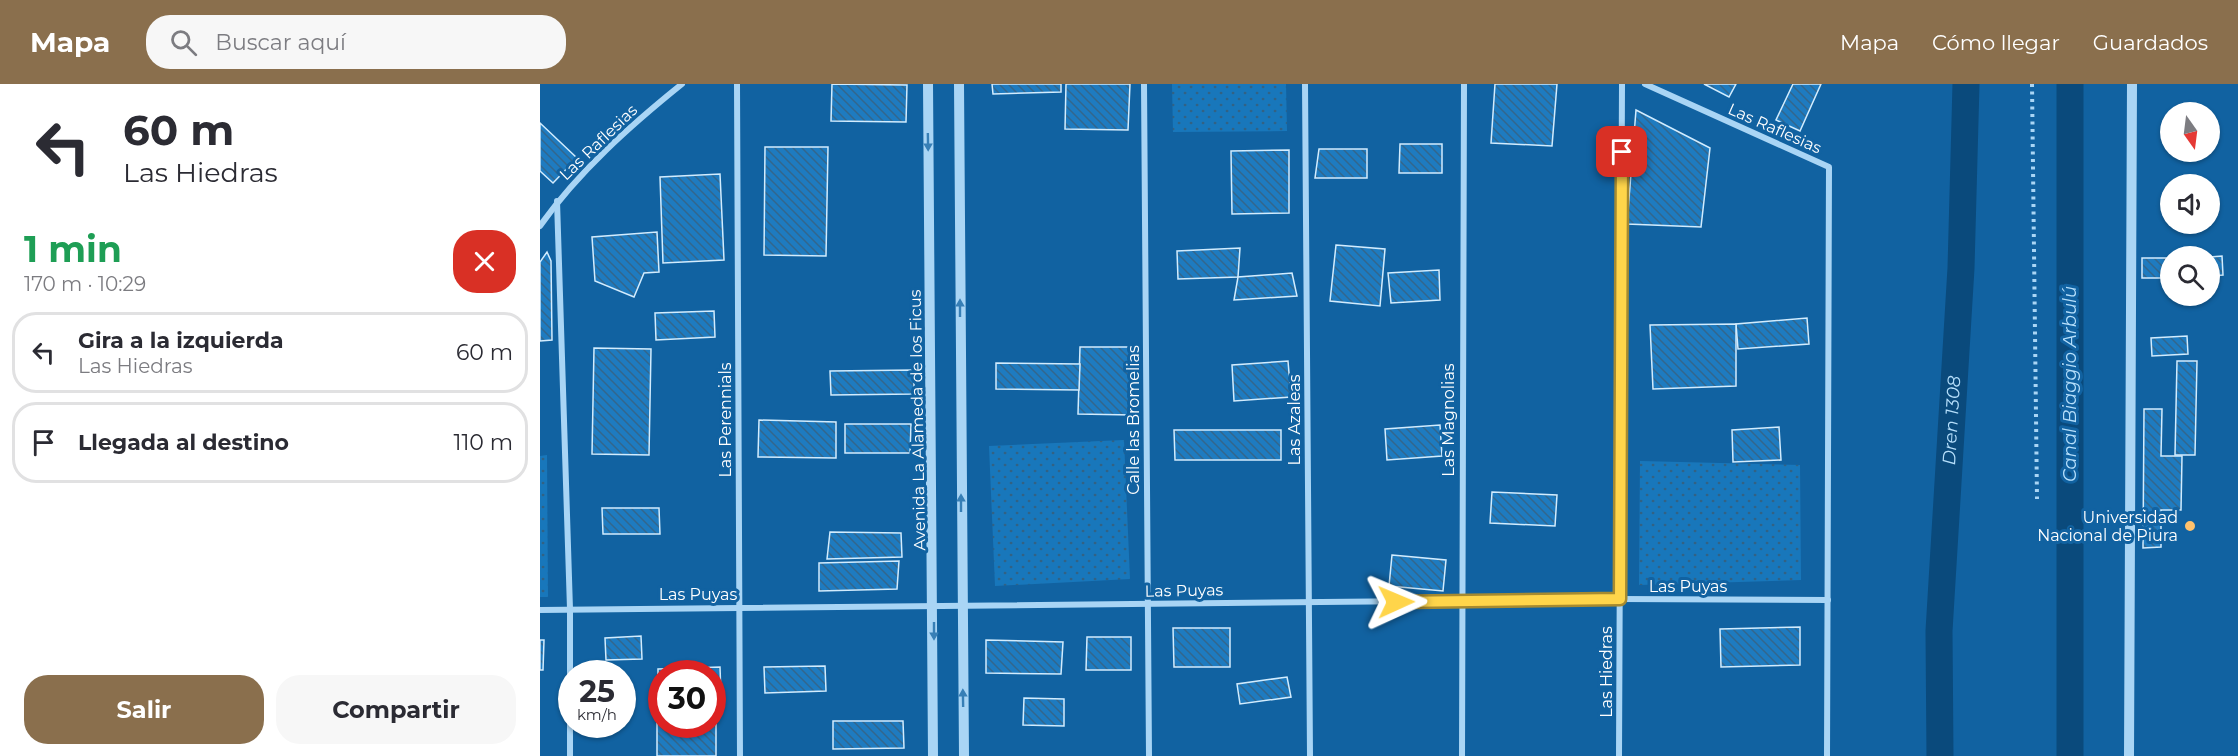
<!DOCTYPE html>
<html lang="es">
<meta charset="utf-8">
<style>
:root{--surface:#fff;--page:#f7f7f7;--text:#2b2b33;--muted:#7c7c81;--line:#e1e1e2;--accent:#8a6f4d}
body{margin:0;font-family:Montserrat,sans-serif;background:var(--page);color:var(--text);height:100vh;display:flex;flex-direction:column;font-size:22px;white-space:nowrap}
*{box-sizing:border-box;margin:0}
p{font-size:20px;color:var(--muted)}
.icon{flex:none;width:33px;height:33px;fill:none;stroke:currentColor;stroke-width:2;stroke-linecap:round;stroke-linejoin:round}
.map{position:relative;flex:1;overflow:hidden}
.side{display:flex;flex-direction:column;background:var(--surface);width:540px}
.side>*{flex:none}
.guide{background:#fff;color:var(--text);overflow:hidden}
.needle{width:39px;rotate:166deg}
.controls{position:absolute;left:1620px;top:18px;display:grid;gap:12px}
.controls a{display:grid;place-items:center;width:60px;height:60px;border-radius:50%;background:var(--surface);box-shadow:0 2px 4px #0004;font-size:30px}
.speed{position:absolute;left:18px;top:576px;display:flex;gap:12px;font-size:30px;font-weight:700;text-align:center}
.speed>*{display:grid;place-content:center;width:78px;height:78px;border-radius:50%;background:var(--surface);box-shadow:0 2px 4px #0004;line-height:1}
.speed small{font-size:15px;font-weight:400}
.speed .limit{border:9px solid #d22;background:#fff;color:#111}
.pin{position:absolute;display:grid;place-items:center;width:51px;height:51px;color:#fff;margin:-26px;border-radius:12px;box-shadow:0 3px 9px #0006}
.me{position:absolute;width:66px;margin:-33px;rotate:89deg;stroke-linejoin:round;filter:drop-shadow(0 0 4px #0008)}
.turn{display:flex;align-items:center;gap:21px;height:126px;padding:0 24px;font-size:27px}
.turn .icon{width:78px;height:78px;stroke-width:2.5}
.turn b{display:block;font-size:42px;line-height:51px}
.round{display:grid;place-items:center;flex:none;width:63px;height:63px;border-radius:24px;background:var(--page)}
.summary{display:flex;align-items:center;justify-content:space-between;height:102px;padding:0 24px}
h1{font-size:36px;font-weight:700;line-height:45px;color:#1e9e55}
.action{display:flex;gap:12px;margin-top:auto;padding:12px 24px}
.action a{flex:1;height:69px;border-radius:24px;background:var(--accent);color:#fff;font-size:24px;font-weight:700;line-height:69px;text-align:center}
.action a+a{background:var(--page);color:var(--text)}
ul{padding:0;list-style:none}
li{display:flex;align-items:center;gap:18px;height:81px;margin:0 12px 9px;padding:0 12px;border:3px solid var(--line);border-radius:24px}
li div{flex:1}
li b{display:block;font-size:22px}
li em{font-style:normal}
header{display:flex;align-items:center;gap:36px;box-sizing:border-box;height:84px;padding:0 30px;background:var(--accent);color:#fff}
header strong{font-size:28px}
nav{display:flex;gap:33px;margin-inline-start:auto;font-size:21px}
.search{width:420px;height:54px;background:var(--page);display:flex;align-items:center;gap:15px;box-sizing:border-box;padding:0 21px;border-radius:24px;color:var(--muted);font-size:22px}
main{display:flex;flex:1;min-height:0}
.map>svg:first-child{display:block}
.park{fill:url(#park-dots)}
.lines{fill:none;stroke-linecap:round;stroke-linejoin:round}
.canal{stroke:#0a4a7c;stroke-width:27}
.building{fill:url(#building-back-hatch);stroke:#d2ecfe;stroke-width:1.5}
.path{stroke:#a9d5f5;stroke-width:4;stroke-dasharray:3 4.5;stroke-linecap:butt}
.minor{stroke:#a9d5f5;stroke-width:6}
.tertiary{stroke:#a9d5f5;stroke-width:10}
.oneway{fill:#377fb6}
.route-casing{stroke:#a68a30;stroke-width:15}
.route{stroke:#ffd54a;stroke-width:10}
.poi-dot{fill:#ffc26d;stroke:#1162a1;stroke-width:2}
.labels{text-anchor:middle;stroke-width:6;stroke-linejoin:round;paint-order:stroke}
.street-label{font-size:16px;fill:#fff;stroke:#1162a1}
.poi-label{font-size:16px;fill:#fff;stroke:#1162a1;text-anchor:end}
.water-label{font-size:18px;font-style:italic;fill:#b6dffb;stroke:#1162a1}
</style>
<header>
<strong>Mapa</strong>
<div class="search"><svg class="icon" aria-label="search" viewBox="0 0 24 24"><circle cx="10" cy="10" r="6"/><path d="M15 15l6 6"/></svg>Buscar aquí</div>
<nav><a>Mapa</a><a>Cómo llegar</a><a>Guardados</a></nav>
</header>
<main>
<section class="side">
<div class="guide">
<div class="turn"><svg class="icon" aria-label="left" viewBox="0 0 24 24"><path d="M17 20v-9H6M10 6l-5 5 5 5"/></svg><div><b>60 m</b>Las Hiedras</div></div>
</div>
<div class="summary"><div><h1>1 min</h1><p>170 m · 10:29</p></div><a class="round" style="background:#d93025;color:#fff"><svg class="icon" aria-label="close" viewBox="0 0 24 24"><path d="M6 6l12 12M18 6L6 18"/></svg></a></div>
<ul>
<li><svg class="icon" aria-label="left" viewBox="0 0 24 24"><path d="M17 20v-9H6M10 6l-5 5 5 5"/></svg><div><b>Gira a la izquierda</b><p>Las Hiedras</p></div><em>60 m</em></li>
<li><svg class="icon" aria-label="arrive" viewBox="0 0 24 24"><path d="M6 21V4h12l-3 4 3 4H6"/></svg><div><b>Llegada al destino</b></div><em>110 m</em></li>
</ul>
<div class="action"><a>Salir</a><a>Compartir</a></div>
</section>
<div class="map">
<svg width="1698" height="672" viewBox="0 0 1698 672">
<defs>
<pattern id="park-dots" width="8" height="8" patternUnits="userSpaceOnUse" patternTransform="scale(1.5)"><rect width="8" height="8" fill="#1877bb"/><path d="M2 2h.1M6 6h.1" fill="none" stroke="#326284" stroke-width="1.8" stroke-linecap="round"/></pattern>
<pattern id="building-back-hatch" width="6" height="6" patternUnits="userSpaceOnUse" patternTransform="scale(1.5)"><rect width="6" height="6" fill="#1e7bc0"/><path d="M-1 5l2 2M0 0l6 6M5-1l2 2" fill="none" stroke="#33668c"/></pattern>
</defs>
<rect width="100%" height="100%" fill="#1162a1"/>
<g class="park">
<path d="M632,0h114l1,47 -114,1z"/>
<path d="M584,356l6,139 -135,7 -6,-140z"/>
<path d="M7,371l1,142h-8v-141z"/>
<path d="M1100,377l160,4 1,115 -162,5z"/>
</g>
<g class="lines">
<g class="canal">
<path d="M1530,0v672"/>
<path id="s1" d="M1400,672l-1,-125 22,-363 5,-184"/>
</g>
</g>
<g class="building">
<path d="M292,0l75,1 -1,37 -75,-1z"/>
<path d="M452,0h69v8l-68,2z"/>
<path d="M526,0h64l-2,46 -63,-1z"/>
<path d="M955,0h62l-5,62 -61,-3z"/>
<path d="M1164,0h32l-7,13z"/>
<path d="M1253,0h28l-21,47 -24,-11z"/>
<path d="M1096,26l74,38 -9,79 -74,-3z"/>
<path d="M0,39l37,35 -24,25 -13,-12z"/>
<path d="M860,60h42v29h-43z"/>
<path d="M225,63h63l-2,109 -62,-1z"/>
<path d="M779,65h48v29h-52z"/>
<path d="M749,66v63l-57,1 -1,-63z"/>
<path d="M180,90l4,86 -61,3 -3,-86z"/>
<path d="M117,148l2,40 -15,1 -10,24 -39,-16 -3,-44z"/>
<path d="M796,161l49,4 -5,57 -50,-5z"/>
<path d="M700,164l-2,29 -60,2 -1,-28z"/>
<path d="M7,168l4,9 1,79 -12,1v-79z"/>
<path d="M1682,172l1,19 -13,1v-19z"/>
<path d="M1602,174h27l1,20h-28z"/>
<path d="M899,186l1,30 -49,3 -3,-30z"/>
<path d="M752,189l5,23 -63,4 4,-23z"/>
<path d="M174,227l1,26 -59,3 -1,-27z"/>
<path d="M1267,234l2,26 -71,5 -2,-25z"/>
<path d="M1196,240v62l-83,3 -3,-64z"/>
<path d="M1647,252l1,18 -36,2 -1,-18z"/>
<path d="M540,263h53l-1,68 -54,-1z"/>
<path d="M54,264l57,1 -2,106 -57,-1z"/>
<path d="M748,277l3,36 -57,4 -2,-36z"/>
<path d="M1637,277h20l-2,94h-20z"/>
<path d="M456,279l84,1 -1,26 -83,-1z"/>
<path d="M374,286v24l-83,1 -1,-24z"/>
<path d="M1604,325h18l-1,47h21l-1,54h-20v37l-18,1z"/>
<path d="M219,336l77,2v36l-78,-1z"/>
<path d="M305,340h66l-1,29h-65z"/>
<path d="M900,341l2,31 -55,4 -2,-31z"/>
<path d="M1239,343l2,33 -48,2 -1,-32z"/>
<path d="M634,346h107v30h-106z"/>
<path d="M952,408l65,3 -2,31 -65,-3z"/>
<path d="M62,424h57l1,26h-57z"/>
<path d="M290,448l71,1 1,24 -75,2z"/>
<path d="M852,471l54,5 -3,31 -54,-5z"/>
<path d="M359,477l-2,28 -78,2v-28z"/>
<path d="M1260,543v38l-79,2 -1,-38z"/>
<path d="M633,544h57v39h-56z"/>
<path d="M101,552l1,23 -36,1 -1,-22z"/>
<path d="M547,553h44v33h-45z"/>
<path d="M0,556h4l-1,30h-3z"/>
<path d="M446,556l77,2 -2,32 -75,-1z"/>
<path d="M285,582l1,25 -61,2 -1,-26z"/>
<path d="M180,583l1,28h-9v-21h-50v22h-4v-27z"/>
<path d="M747,593l4,20 -51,7 -3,-20z"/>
<path d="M484,614l40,1v27l-41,-1z"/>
<path d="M117,637h5v3h50v-3h4v35h-59z"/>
<path d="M293,637h70l1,27 -71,1z"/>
</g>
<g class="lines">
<path class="path" d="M1492,0l5,415"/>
<g class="minor">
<path d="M197,0l3,672"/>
<path d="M604,0l5,672"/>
<path d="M765,0l5,672"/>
<path d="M1105,0l184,83 -2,589"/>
<path d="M17,117l13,408v147"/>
<path d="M0,142c38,-54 91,-101 142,-142"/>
<path d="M0,526l1080,-11 208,1"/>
<path d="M922,672l2,-672"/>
<path d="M1079,672l3,-672"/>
</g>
<g class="tertiary">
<path d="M388,0l5,672"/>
<path d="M419,0l5,672"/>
<path d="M1589,672l3,-672"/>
</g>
</g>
<defs><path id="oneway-solid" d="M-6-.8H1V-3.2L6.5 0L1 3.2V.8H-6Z" transform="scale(1.5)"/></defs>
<g class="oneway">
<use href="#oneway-solid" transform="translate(388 58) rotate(89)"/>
<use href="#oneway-solid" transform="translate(420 224) rotate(-90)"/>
<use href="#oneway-solid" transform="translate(421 419) rotate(-90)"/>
<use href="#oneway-solid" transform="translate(394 547) rotate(90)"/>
<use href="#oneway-solid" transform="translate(423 614) rotate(-91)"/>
</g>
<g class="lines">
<defs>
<path id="route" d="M856,518l224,-3 2,-447"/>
</defs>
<use href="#route" class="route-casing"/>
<use href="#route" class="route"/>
</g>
<circle class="poi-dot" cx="1650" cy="442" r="6"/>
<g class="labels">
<g class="street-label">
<text transform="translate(1235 44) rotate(24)" y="6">Las Raflesias</text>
<text transform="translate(58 58) rotate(-44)" y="6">Las Raflesias</text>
<text transform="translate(185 336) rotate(-90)" y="6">Las Perennials</text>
<text transform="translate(377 336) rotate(-91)" y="6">Avenida La Alameda de los Ficus</text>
<text transform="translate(593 336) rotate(-90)" y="6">Calle las Bromelias</text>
<text transform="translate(754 336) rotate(-90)" y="6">Las Azaleas</text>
<text transform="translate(908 336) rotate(-90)" y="6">Las Magnolias</text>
<text x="1148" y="508">Las Puyas</text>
<text transform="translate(644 506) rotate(-1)" y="6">Las Puyas</text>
<text x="158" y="516">Las Puyas</text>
<text transform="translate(1066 588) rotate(-90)" y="6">Las Hiedras</text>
</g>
<g class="poi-label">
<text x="1638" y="439">Universidad<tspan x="1638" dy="18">Nacional de Piura</tspan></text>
</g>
<g class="water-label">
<text transform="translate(1530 300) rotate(-90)" y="6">Canal Biaggio Arbulú</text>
<text dy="6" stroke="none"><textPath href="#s1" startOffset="336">Dren 1308</textPath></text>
</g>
</g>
</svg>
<div class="controls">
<a><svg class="needle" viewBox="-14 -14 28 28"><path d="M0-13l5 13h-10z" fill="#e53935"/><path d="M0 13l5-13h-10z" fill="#7c7c81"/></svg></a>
<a><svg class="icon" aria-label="sound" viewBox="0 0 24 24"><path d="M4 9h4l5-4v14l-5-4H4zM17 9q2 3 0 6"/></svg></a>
<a><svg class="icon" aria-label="search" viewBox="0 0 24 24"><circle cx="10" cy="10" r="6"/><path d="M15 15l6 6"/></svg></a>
</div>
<div class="speed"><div>25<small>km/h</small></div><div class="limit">30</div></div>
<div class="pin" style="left:1082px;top:68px;background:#d93025"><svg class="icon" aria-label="arrive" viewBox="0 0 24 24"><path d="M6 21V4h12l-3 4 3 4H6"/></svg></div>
<svg class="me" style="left:856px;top:518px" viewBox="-20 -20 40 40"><path d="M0-17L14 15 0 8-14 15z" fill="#ffd54a" stroke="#fff" stroke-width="4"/></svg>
</div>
</main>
